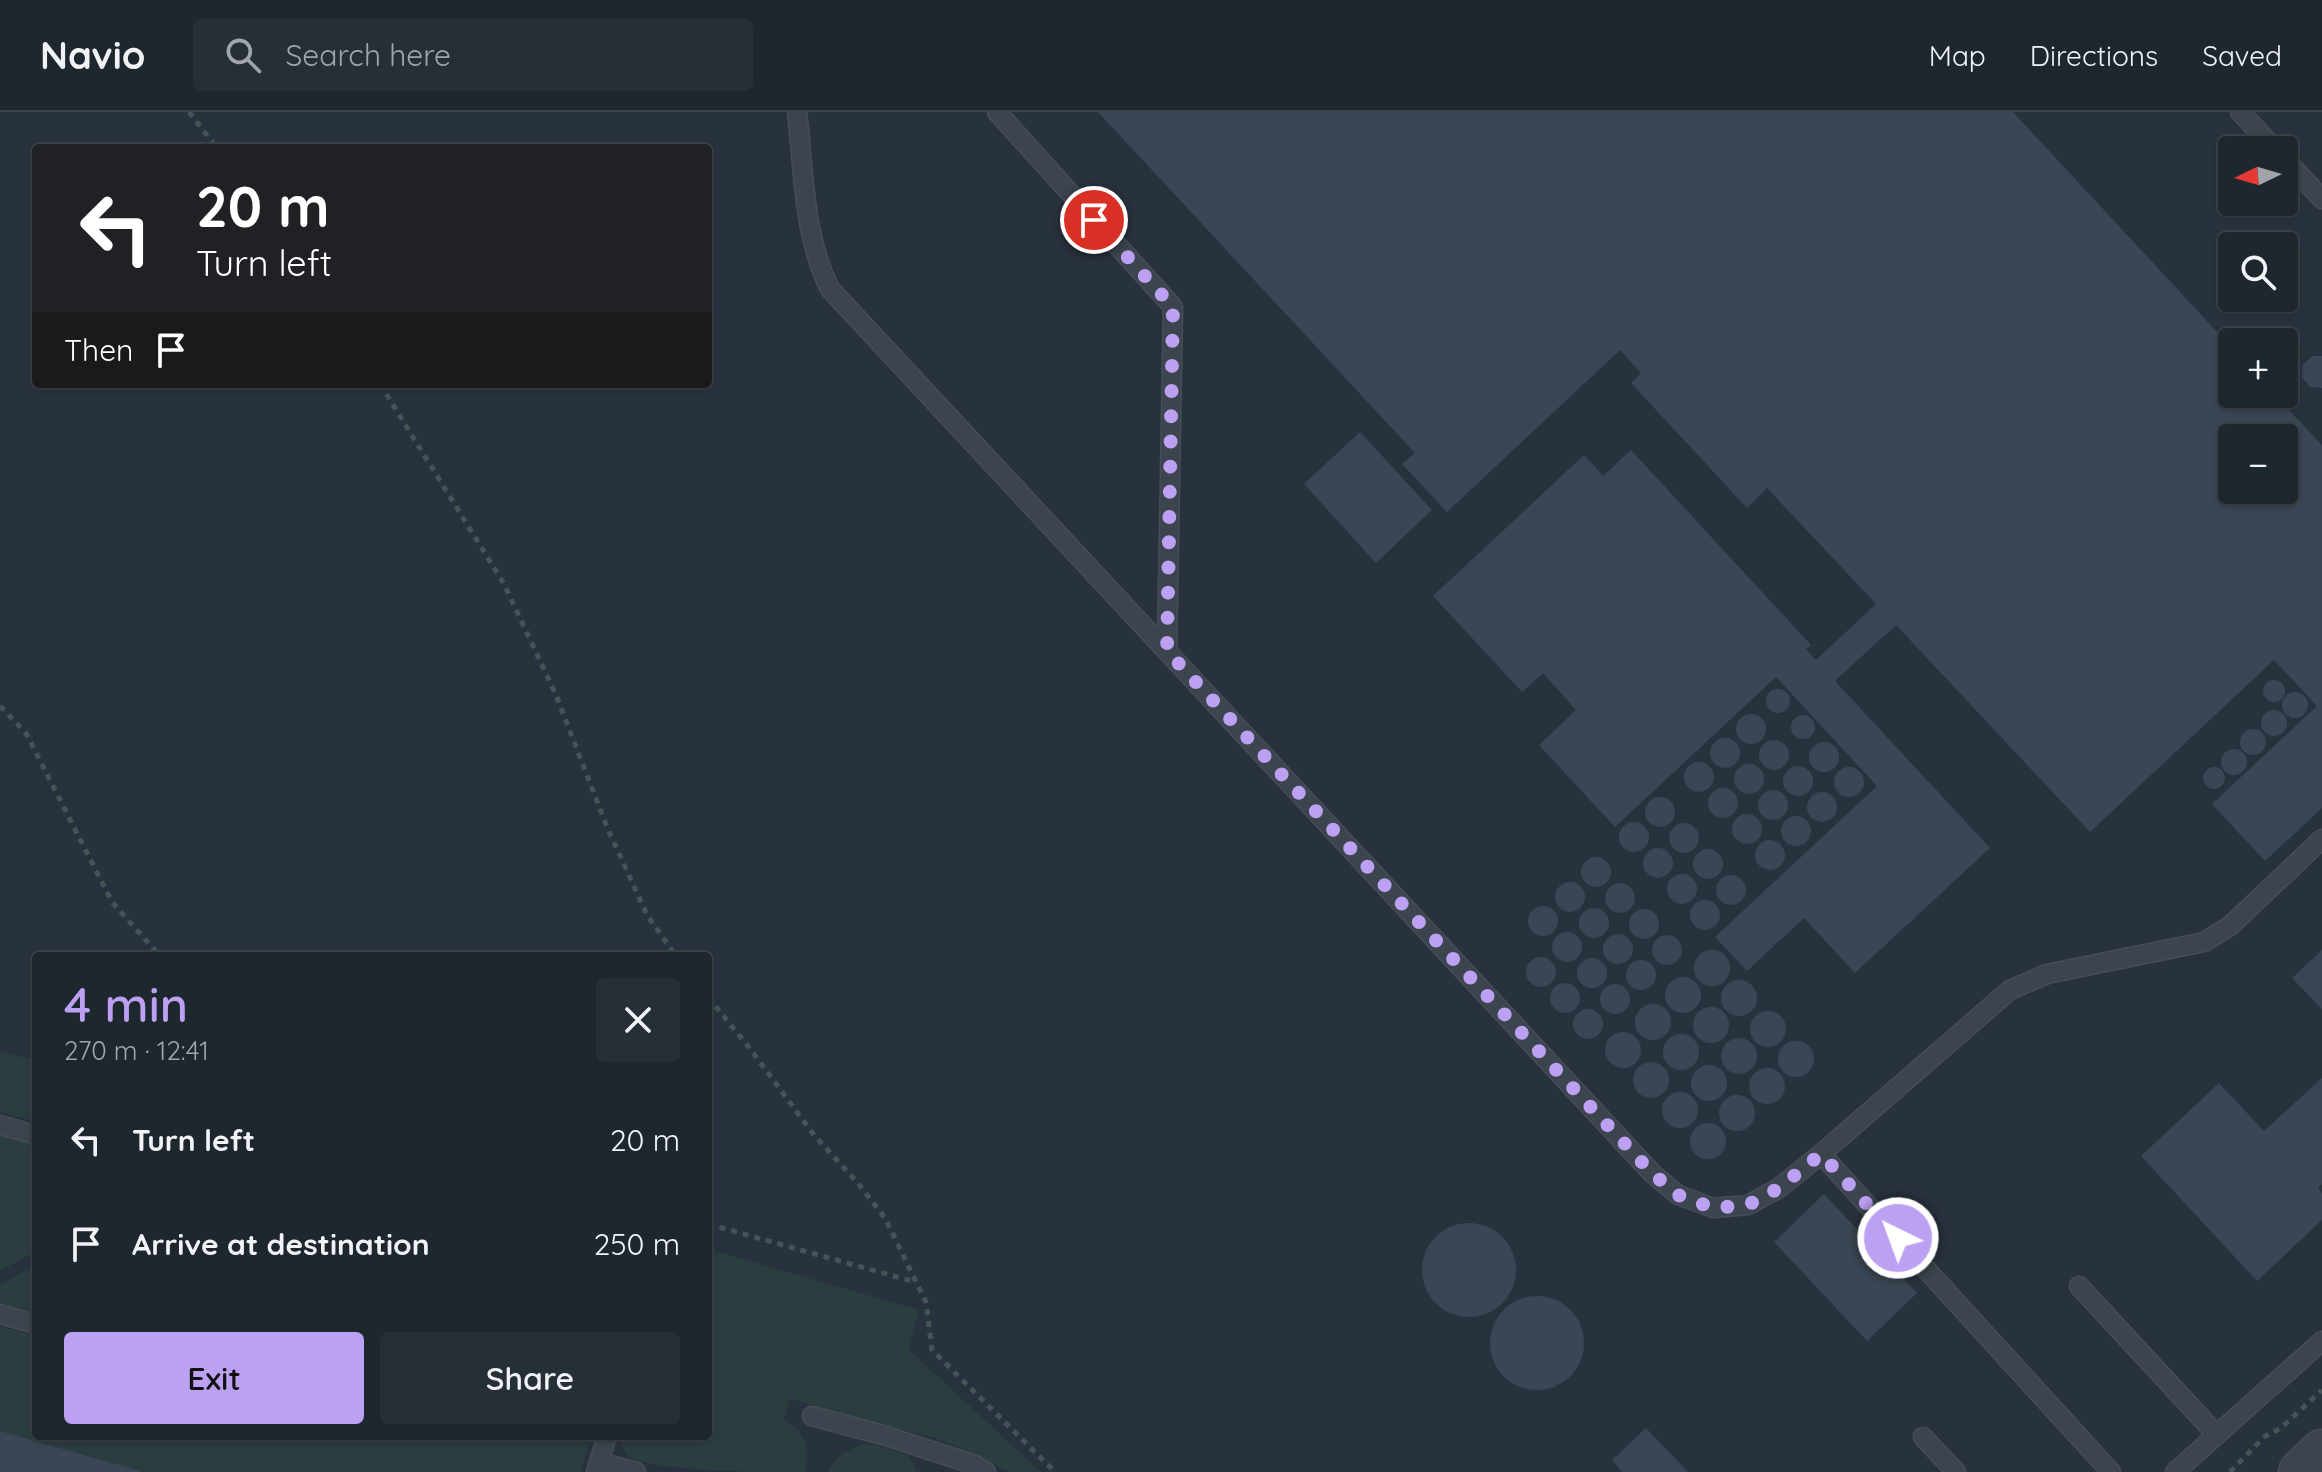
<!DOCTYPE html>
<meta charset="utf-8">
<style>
:root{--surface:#1e262e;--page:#262e36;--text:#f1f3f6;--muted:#a1a5aa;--line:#3c434a;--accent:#bca0f2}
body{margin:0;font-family:Quicksand,sans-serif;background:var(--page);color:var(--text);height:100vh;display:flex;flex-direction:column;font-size:30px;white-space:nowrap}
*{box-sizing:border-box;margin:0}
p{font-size:26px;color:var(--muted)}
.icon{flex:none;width:44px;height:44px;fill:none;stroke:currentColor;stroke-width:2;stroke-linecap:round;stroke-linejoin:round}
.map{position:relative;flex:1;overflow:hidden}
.panel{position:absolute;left:32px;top:840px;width:680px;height:488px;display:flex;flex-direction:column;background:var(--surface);border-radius:8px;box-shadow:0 2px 6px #0004,0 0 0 2px var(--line)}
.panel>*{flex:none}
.top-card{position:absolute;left:32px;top:32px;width:680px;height:244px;border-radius:8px;box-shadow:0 2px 6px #0004,0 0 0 2px var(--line);background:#202124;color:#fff;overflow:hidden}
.needle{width:52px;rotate:265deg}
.tools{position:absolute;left:2218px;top:24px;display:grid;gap:16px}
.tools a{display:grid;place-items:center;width:80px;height:80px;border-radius:8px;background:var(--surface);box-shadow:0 2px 6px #0004,0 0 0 2px var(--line);font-size:40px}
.pin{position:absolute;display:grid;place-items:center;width:68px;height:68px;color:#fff;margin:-34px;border:4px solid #fff;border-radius:50%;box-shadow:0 2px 8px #0007}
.me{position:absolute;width:88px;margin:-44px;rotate:318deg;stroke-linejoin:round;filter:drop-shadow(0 0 6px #0008)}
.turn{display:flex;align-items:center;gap:28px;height:168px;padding:0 32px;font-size:36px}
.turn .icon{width:104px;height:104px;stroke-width:2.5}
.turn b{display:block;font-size:56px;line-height:68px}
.then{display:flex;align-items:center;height:76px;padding:0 32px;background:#0003;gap:16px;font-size:30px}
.round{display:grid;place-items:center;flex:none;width:84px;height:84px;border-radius:8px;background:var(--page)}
.head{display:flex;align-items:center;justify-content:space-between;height:136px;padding:0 32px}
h1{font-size:48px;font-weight:600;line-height:60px;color:var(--accent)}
.primary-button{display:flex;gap:16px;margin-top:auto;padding:16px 32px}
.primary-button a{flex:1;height:92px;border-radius:8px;background:var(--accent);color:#111;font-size:32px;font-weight:600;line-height:92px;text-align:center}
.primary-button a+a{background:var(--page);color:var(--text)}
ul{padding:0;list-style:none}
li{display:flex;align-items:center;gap:24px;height:104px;padding:0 32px}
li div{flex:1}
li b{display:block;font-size:30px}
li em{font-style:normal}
header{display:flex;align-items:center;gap:48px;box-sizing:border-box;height:112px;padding:0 40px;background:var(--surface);border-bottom:2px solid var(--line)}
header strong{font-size:38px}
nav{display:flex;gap:44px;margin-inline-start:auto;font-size:28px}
.search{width:560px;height:72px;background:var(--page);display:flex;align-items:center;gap:20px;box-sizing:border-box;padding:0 28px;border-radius:8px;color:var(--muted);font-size:30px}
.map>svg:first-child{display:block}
.green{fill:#2a3d3f}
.building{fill:#3b4654;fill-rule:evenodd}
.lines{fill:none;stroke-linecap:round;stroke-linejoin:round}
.service-casing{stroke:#464d57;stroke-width:21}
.tertiary-casing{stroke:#464d57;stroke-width:47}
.path{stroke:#435557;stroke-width:5;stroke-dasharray:6 6;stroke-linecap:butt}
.service{stroke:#3c444e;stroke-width:18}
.tertiary{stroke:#3c444e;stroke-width:44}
.route{stroke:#bca0f2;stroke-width:14;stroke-dasharray:0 25.2}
</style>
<header>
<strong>Navio</strong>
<div class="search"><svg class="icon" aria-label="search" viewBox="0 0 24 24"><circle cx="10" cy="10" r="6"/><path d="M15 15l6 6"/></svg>Search here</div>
<nav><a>Map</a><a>Directions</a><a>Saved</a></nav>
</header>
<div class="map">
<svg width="2322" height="1360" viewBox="0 0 2322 1360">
<rect width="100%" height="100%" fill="#28323e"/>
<g class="green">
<path d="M0,939l36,10v61l-36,-10z"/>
<path d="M0,1024l36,10v105l-36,20z"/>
<path d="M708,1137l211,61 -11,39 133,123h-32l-68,-32 -151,-41 -6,20c21,13 27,29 20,53 -41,0 -141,0 -173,-14 -8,-6 -10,-13 -10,-22h87z"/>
<path d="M36,1153v48l-36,-10v-18z"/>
<path d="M0,1214l36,10v100h557l-3,4 -9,32h-436l-145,-41z"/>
<path d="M864,1332l16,2 29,10 8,16h-90c9,-16 19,-22 37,-28z"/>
</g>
<g class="building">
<path d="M1098,0h915l219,236v46h42l48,51v363l-57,53 -53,-57 105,-98 -43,-46 -184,172 -194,-207 -61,56 155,167 -135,125 -51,-55 -57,53 -32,-34 162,-151 -101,-109 -161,150 -76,-82 37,-35 -33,-37 -21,19 -89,-96 151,-141 19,21 28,-26 180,195 -5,4 10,11 60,-56 -109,-116 -20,20 -116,-125 10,-10 -21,-23 -173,162 -45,-48 13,-11zM2232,326h52v52h-52z"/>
<path d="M2313,244h9v32l-12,-1 -8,-10 1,-13z"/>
<path d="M1360,320l72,78 -56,53 -72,-79z"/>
<circle cx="2274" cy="579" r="11"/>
<circle cx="1778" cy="589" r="12"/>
<circle cx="2295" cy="593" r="13"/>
<circle cx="2274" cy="611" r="13"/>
<circle cx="1751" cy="617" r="15"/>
<circle cx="1803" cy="615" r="12"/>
<circle cx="2253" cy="630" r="13"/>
<circle cx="1725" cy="641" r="15"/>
<circle cx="1774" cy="643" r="15"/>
<circle cx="1824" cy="645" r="15"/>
<circle cx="2234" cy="650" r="13"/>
<circle cx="1699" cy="665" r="15"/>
<circle cx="1749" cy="667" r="15"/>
<circle cx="1798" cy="669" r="15"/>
<circle cx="1849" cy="670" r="15"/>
<circle cx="2214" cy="666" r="11"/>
<circle cx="1723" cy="691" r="15"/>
<circle cx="1773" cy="693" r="15"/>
<circle cx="1822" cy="695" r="15"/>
<circle cx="1660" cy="700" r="15"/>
<circle cx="1747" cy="717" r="15"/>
<circle cx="1796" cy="719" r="15"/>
<circle cx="1634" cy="725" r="15"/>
<circle cx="1684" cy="726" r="15"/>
<circle cx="1770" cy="743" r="15"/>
<circle cx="1658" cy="751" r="15"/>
<circle cx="1708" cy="752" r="15"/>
<circle cx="1596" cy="760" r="15"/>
<circle cx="1682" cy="777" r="15"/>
<circle cx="1731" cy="778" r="15"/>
<circle cx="1570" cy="785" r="15"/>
<circle cx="1620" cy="786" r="15"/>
<circle cx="1705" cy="803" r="15"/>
<circle cx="1543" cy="809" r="15"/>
<circle cx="1594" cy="811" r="15"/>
<circle cx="1644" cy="812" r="15"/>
<circle cx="1567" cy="835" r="15"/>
<circle cx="1618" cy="837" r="15"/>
<circle cx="1667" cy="838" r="15"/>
<path d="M2322,838v59l-30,-31z"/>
<circle cx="1712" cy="856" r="18"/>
<circle cx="1541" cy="860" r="15"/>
<circle cx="1592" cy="861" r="15"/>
<circle cx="1641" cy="863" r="15"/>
<circle cx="1683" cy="883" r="18"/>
<circle cx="1739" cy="886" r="18"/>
<circle cx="1565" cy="886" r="15"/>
<circle cx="1615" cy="887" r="15"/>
<circle cx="1653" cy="910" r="18"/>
<circle cx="1711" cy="913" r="18"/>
<circle cx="1588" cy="912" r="15"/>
<circle cx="1768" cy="917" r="18"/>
<circle cx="1623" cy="938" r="18"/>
<circle cx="1681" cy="940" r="18"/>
<circle cx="1739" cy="944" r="18"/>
<circle cx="1796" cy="947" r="18"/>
<circle cx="1651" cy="968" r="18"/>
<circle cx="1709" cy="971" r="18"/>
<circle cx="1767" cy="974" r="18"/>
<path d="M2322,966v106l-4,4 4,5v27l-65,61 -116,-125 78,-73 45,48z"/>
<circle cx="1680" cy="998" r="18"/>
<circle cx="1737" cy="1001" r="18"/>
<circle cx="1708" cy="1029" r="18"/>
<path d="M1824,1082l93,99 -50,48 -93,-99z"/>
<circle cx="1469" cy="1158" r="47"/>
<circle cx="1537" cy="1231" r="47"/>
<path d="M1646,1316l42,44h-66l-10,-12z"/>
<path d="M0,1319l141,40v1h-141z"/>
</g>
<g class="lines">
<defs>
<g id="service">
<path d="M797,0c7,59 6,124 33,177l822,884 26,22 35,13 35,-3 31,-17 42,-34 290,318"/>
<path d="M997,0l176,195 -6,344"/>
<path d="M2240,0l36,38"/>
<path d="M2284,46l38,41"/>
<path d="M0,1013l36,10"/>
<path d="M1821,1042l189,-164 37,-16 157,-32 26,-16 92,-87"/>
<path d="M2079,1174l137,148"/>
<path d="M0,1202l36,10"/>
<path d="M812,1304l71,19 92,30 11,7"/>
<path d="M1923,1325l33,35"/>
<path d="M599,1350l8,-26"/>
<path d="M596,1360l3,-10 37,10"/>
<path d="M2175,1360l147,-131"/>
</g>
<path id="tertiary" d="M2301,1360l21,-20"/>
</defs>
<use href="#service" class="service-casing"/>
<use href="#tertiary" class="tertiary-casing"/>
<g class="path">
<path d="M189,0l28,36"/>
<path d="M380,272l124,200 52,111 51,132 40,88 29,41"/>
<path d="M0,594l26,27 86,169 48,54"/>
<path d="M708,885l43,53 63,85 43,47 28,36 41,84 6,48 123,122"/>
<path d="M708,1112l207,58"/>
<path d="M2230,1360l34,-35 17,-9 41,-38"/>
</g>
<use href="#service" class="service"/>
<use href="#tertiary" class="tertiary"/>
</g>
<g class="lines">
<path class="route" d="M1094,108l79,87 -6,344 485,522 26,22 35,13 35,-3 31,-17 42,-34 77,84"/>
</g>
</svg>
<div class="tools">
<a><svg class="needle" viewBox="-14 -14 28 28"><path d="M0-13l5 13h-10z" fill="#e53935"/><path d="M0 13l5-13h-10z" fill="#a1a5aa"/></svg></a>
<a><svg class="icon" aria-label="search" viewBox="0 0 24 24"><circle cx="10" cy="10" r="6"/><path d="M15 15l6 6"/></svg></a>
<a>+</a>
<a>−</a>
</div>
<div class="pin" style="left:1094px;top:108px;background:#d93025"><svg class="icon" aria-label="arrive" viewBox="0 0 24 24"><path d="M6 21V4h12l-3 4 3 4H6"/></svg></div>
<svg class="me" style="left:1898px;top:1126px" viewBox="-20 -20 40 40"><circle r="17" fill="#bca0f2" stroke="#fff" stroke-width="3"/><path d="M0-11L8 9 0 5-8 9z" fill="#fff"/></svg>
<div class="top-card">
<div class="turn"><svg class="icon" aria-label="left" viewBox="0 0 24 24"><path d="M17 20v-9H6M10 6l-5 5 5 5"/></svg><div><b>20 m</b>Turn left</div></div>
<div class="then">Then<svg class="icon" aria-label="arrive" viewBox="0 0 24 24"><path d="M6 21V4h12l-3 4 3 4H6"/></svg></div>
</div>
<section class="panel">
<div class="head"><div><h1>4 min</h1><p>270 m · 12:41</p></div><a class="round"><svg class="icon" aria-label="close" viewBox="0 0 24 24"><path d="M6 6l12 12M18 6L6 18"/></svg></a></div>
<ul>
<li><svg class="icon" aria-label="left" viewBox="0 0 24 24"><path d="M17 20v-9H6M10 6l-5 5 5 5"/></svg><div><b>Turn left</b></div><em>20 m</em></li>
<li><svg class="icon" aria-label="arrive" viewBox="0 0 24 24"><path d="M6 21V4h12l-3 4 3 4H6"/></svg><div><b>Arrive at destination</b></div><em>250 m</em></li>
</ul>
<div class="primary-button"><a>Exit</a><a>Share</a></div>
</section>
</div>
